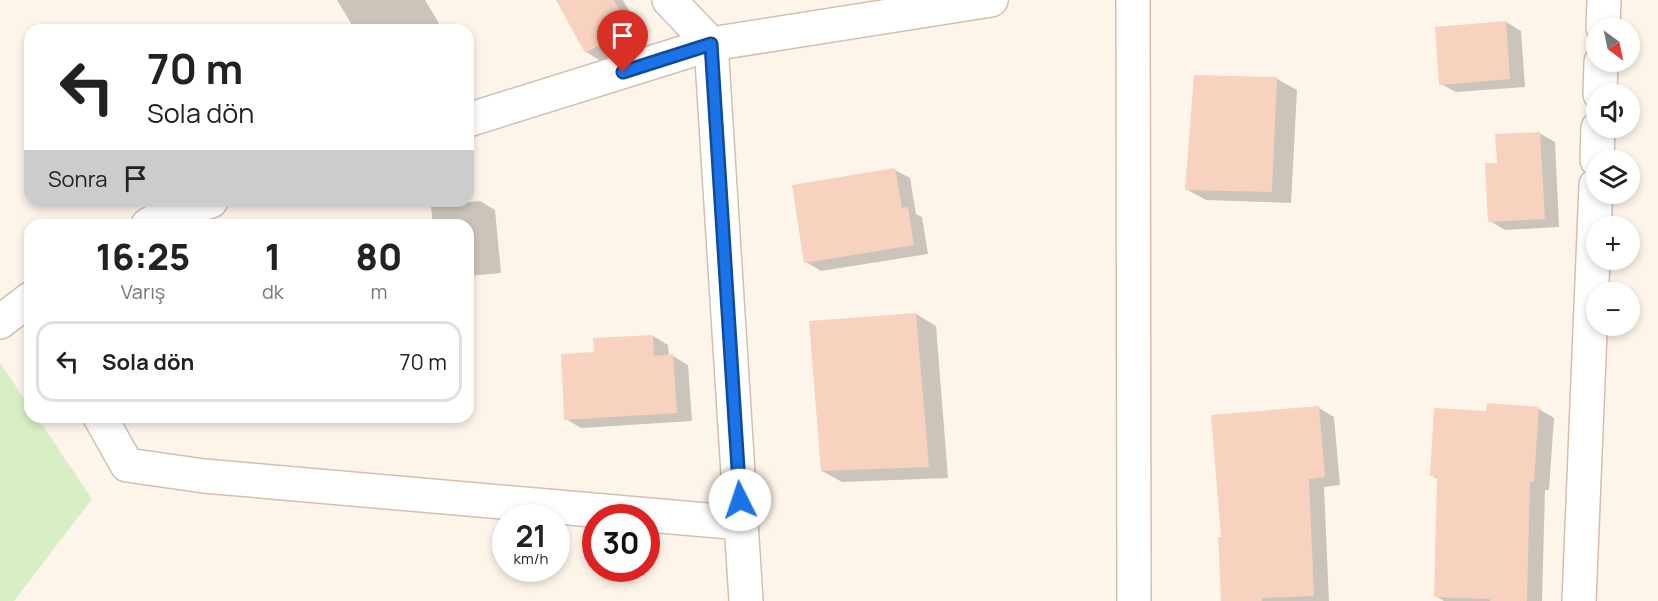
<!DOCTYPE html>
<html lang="tr">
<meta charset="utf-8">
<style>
:root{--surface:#fff;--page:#f2f2f2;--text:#222;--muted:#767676;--line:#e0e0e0}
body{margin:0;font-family:Manrope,sans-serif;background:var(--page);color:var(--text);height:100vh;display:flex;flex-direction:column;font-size:22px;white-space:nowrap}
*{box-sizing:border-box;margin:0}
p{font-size:20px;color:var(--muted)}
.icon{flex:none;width:33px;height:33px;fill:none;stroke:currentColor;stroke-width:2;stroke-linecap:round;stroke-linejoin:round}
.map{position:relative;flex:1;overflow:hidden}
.details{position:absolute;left:24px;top:219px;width:450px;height:204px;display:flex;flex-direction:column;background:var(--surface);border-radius:18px;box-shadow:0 3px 9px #0003}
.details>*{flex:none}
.guide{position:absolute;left:24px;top:24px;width:450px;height:183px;border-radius:18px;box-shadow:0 3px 9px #0003;background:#fff;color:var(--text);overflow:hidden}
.needle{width:39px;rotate:147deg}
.controls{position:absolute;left:1586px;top:18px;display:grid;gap:12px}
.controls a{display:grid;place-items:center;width:54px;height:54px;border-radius:50%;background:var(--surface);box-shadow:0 3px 9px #0003;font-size:30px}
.speed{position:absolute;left:492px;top:504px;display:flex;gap:12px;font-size:30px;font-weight:700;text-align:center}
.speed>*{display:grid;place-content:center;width:78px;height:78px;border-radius:50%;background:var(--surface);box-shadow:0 3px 9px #0003;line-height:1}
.speed small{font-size:15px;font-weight:400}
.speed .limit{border:9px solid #d22;background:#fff;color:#111}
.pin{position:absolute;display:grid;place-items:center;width:51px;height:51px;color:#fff;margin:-62px -26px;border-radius:50% 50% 50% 0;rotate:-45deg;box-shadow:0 0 6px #0007}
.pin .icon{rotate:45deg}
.me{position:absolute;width:66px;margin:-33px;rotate:356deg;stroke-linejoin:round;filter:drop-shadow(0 0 4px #0008)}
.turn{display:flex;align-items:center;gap:21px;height:126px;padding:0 24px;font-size:27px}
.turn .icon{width:78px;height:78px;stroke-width:2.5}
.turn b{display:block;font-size:42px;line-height:51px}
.then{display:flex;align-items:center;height:57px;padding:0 24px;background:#0003;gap:12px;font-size:22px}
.eta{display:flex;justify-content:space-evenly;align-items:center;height:102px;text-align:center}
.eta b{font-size:36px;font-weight:800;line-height:42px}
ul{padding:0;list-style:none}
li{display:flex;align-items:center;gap:18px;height:81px;margin:0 12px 9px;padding:0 12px;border:3px solid var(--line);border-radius:18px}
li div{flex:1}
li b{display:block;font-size:22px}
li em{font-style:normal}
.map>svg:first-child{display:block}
.green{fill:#d8efc5}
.shadow{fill:#0003}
.building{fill:#f7d2be}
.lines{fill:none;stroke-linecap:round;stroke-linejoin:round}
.minor-casing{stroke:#d5beb0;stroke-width:36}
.minor{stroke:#fff;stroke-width:33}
.route-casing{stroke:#114b97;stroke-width:15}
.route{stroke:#1a73e8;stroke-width:10}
</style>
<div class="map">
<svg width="1658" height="601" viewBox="0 0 1658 601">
<rect width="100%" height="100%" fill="#fef5ea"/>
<path class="green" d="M0,363l30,44v10h7l55,82 -78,102h-14z"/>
<g class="shadow">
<path d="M337,0h88l18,30h-88z"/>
<path d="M558,0h65l21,37 -43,24 -15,-9z"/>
<path d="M1506,22l15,9 4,56 -69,5 -15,-8z"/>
<path d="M1196,77l81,2 20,11 -6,113 -85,-3 -20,-11z"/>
<path d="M1539,133l16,9 4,85 -54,3 -15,-9 8,-56z"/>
<path d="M895,170l15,8 6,36 6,3 6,37 -107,17 -15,-9z"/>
<path d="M480,201l15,9 6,63 -33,3v-51h-35l-2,-19z"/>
<path d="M916,314l20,12 12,152 -106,4 -20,-11z"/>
<path d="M653,336l15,9 1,11h4l15,9 4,56 -111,7 -15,-9 30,-66z"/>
<path d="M1319,408l15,9 6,68 -16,2 5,114h-106v-63z"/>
<path d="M1539,409l15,9 -5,72h-4l-3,111h-98l-9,-5 3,-117 -7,-4 57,-62z"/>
</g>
<g class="building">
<path d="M556,0h58l16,28 -45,25z"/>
<path d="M1506,21l4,58 -71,6 -4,-58z"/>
<path d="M1194,75l83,2 -5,115 -87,-2z"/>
<path d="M1540,132l5,87 -57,3 -3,-59h12l-2,-29z"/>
<path d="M895,168l7,40 6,-1 6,38 -110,18 -12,-78z"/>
<path d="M916,313l13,154 -108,4 -12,-150z"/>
<path d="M653,335l1,21 19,-2 4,59 -113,7 -3,-66 33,-2 -1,-14z"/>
<path d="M1487,403l52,4 -5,75h-4l-3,119h-37v-2l-56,-2 3,-121h-7l4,-68 52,3z"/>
<path d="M1319,406l6,71 -16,2 5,117 -52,2v3h-41l-3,-64h3l-10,-122z"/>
</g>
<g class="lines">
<defs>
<g id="minor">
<path d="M669,0l42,44 35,557"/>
<path d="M1133,0l1,601"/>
<path d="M1603,28l1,-28"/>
<path d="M1600,94l1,-32"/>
<path d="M468,120l243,-76 280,-44"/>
<path d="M1597,160l1,-32"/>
<path d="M148,225l13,-8 50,-16"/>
<path d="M0,322l30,-23"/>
<path d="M100,417l27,48 77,11 537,47"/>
<path d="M1579,601l17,-416"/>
</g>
</defs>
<use href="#minor" class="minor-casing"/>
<use href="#minor" class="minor"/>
</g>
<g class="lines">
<defs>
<path id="route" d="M623,72l88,-28 29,456"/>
</defs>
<use href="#route" class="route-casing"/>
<use href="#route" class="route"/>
</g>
</svg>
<div class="controls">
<a><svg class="needle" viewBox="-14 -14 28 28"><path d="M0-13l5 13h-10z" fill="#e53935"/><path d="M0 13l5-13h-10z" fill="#767676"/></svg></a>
<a><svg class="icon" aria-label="sound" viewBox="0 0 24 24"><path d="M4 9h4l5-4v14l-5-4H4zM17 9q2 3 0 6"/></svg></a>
<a><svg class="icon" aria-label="layers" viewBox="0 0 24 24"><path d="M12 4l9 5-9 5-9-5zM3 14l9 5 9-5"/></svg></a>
<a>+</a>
<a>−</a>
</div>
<div class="speed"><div>21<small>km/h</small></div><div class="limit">30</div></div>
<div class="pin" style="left:623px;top:72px;background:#d93025"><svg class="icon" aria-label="arrive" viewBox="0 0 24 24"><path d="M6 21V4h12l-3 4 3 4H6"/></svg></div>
<svg class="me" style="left:740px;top:500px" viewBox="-20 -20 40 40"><circle r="19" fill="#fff"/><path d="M0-13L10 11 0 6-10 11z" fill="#1a73e8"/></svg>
<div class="guide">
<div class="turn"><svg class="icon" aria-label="left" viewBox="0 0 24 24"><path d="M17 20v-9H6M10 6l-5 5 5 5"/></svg><div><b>70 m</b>Sola dön</div></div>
<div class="then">Sonra<svg class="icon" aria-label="arrive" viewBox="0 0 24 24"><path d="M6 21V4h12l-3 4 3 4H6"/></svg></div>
</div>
<section class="details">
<div class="eta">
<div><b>16:25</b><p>Varış</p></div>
<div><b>1</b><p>dk</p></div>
<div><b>80</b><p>m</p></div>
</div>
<ul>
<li><svg class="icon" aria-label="left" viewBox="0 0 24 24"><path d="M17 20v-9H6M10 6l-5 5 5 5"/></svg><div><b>Sola dön</b></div><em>70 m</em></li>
</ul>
</section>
</div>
